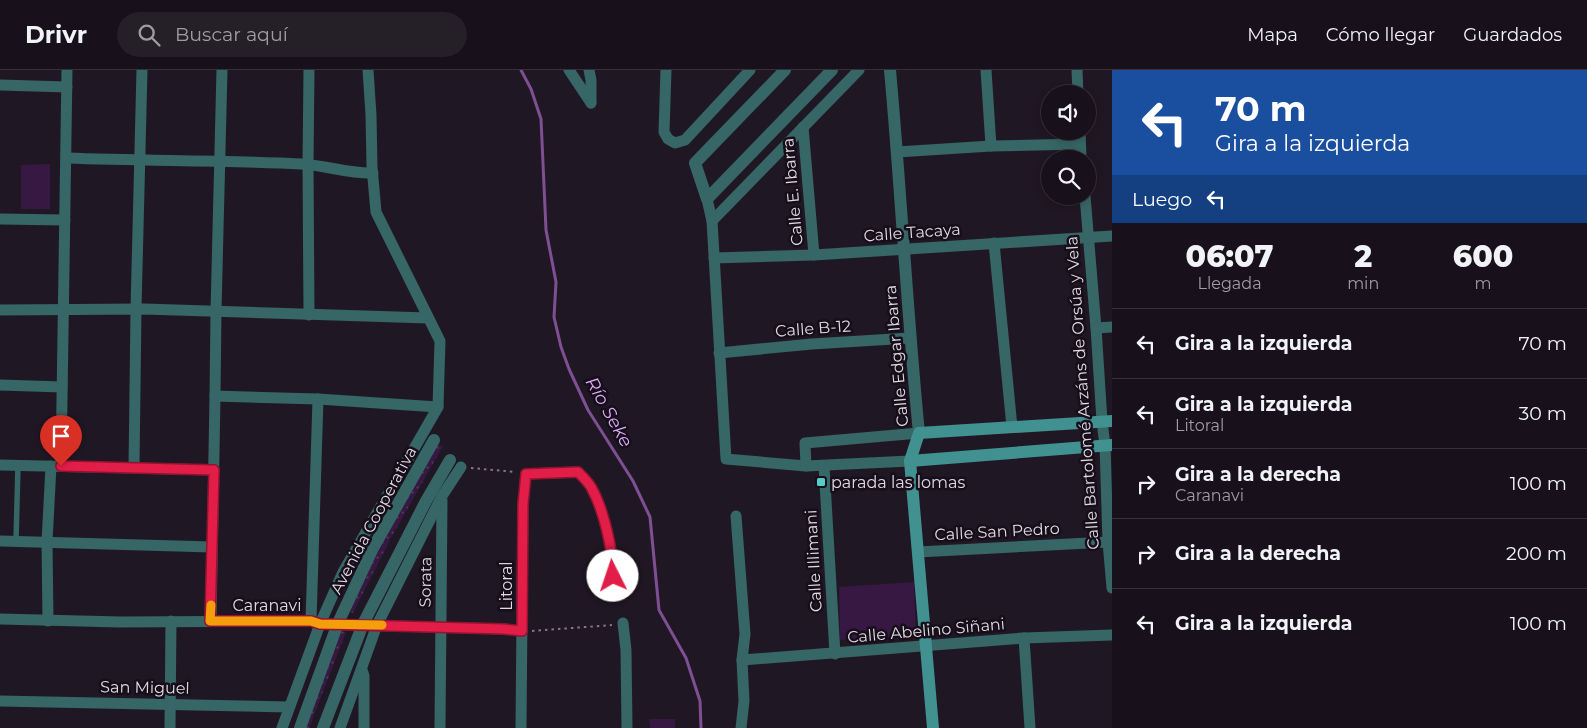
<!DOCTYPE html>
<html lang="es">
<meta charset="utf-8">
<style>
:root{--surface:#18111b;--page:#251f28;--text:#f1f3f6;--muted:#9f9da3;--line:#36313a}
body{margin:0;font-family:Montserrat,sans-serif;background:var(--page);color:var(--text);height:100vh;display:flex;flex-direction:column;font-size:19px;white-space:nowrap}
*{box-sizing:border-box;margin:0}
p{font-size:16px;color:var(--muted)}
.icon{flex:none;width:28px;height:28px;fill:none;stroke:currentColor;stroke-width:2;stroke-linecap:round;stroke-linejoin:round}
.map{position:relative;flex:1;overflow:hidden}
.details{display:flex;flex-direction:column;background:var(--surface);width:475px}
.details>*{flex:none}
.top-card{background:#1a4fa0;color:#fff;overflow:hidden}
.buttons{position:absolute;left:1041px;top:15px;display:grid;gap:10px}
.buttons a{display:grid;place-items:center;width:55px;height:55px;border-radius:50%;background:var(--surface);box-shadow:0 2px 8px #0003,0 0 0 1px var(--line);font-size:25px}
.pin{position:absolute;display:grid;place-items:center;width:42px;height:42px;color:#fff;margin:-51px -21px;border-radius:50% 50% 50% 0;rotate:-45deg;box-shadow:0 0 5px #0007}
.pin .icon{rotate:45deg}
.me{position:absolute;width:55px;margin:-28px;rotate:356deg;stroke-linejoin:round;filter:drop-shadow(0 0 4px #0008)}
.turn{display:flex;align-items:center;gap:18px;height:105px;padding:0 20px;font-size:22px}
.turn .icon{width:65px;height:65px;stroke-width:2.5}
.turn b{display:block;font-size:35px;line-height:42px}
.then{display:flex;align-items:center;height:48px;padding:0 20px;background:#0003;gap:10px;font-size:19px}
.eta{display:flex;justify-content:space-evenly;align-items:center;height:85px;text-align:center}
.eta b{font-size:30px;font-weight:800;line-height:35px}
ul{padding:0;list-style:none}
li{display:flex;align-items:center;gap:15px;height:70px;padding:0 20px;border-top:1px solid var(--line)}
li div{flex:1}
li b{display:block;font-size:19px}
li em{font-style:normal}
header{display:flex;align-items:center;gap:30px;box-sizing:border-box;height:70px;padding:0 25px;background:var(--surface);border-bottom:1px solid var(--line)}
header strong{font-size:24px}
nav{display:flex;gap:28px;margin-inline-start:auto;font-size:18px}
.search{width:350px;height:45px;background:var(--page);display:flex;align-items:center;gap:12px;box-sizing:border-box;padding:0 18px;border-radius:28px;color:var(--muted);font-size:19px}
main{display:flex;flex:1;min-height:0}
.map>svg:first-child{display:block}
.grass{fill:url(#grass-dots)}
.park{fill:#361843}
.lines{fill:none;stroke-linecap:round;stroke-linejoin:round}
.stream{stroke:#7f4f94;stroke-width:3}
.path{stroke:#817984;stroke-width:2;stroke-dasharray:2.5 4;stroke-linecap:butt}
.service{stroke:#366665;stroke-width:5.5}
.minor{stroke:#366665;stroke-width:11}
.tertiary{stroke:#366665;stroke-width:12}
.secondary{stroke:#40918f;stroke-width:12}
.route-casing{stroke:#92132f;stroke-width:12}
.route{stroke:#e11d48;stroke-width:9}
.slow{stroke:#f59e0b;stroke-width:9}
.poi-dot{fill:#53cdca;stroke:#160e1a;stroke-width:2}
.labels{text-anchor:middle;stroke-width:5;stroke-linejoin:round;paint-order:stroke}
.street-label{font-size:16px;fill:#e0dae3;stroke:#160e1a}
.poi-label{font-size:16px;fill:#e0dae3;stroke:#160e1a;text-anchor:start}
.water-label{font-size:18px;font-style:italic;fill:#deabf6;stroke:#160e1a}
</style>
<header>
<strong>Drivr</strong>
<div class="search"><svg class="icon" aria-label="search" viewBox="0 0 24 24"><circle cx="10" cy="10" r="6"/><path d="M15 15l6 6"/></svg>Buscar aquí</div>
<nav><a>Mapa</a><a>Cómo llegar</a><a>Guardados</a></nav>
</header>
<main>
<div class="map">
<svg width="1112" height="658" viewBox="0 0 1112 658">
<defs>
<pattern id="grass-dots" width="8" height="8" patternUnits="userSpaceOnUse" patternTransform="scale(1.25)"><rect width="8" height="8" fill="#361843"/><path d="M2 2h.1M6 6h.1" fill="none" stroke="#53395e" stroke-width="1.8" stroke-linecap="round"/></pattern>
</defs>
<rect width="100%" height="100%" fill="#201724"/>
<g class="grass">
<path d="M436,374l7,2 -52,92 -38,75 -9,-3z"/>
<path d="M338,560l8,2 -37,96h-9z"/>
</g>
<g class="park">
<path d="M50,94v45h-29v-44z"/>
<path d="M914,512l2,53 -76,5 -1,-53z"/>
<path d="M649,649h26v9h-25z"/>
</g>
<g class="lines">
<path class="stream" d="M521,0l10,19 10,30 5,111 10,52 -2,35 7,30 8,22 19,41 45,71 17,36 9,93 27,48 14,43 1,27"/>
<g class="path">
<path d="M471,398l45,4"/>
<path d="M532,561l80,-6"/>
</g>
<path class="service" d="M16,471l2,-76"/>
<g class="minor">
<path d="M569,0l22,33"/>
<path d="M589,0l2,10v23"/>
<path d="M666,0l-2,62 4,7 7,4 10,-3 65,-70"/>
<path d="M986,0l5,76"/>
<path d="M1077,0l1,24"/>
<path d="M0,15l67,2"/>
<path d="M803,57l11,128"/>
<path d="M1080,61l1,28"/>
<path d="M897,82l94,-6 89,-2"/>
<path d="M67,88c78,3 156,2 234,6 24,1 48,10 72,9"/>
<path d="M1085,126l11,132 6,93 3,25 3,96 4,46"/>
<path d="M707,129l5,22 14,238 80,7 104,-5"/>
<path d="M0,149l65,1"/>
<path d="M712,151l147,-151"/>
<path d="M994,173l18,184"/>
<path d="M714,188l100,-3 298,-19"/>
<path d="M0,240l144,-1 284,9"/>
<path d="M309,245l-1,-151 1,-94"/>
<path d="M1096,258l16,-1"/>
<path d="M719,283l93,-9 98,-6"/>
<path d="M0,315l62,2"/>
<path d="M215,326l103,3 120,8"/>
<path d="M0,395l214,5"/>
<path d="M61,396l6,-396"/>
<path d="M806,396l-1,-23 114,-10"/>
<path d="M824,396l11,188"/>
<path d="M134,397l2,-158 6,-239"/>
<path d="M736,446l9,118 -3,26 2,41 -3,27"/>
<path d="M0,471l212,6"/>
<path d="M918,482l190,-10"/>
<path d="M0,549l121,3 190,-1 9,3 183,5 19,2"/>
<path d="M48,551l-1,-79 4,-76"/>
<path d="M211,551l4,-225 1,-85 6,-241"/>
<path d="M311,551l7,-222"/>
<path d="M623,553l3,27 1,78"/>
<path d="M1024,568l6,90"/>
<path d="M742,590l282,-22 88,-3"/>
<path d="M362,600l2,6v52"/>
<path d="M0,631l289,6"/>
<path d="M170,658l1,-107"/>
<path d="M282,658l38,-104 23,-52 95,-165 2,-66 -64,-129 -4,-45 -1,-52 -3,-45"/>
<path d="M340,658l37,-103 65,-129 19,-29"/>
<path d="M440,658l2,-228"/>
<path d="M521,658l2,-224 3,-30 52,-2c5,5 10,10 13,15 13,23 22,63 22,89"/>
</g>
<g class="tertiary">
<path d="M785,0l-90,93 12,36 125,-129"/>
<path d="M890,0c11,121 17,242 29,363"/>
<path d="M300,658l38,-105 35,-75 61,-108"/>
<path d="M323,658l40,-104 63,-123 24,-41"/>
</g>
<g class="secondary">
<path d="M910,391l202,-16"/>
<path d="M933,658l-23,-267 9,-28 193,-12"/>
</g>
</g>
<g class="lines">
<defs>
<path id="route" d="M61,396l153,4 -4,151h101l9,3 184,5 18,2 1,-127 3,-30 52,-2c5,5 10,10 13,15 13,23 22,63 22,89"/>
</defs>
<use href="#route" class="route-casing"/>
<use href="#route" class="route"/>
<path class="slow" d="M211,535l-1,16h101l9,3 62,1"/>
</g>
<rect class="poi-dot" x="816" y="407" width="10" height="10" rx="2.5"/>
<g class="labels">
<g class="street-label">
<text transform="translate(792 122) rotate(-95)" y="6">Calle E. Ibarra</text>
<text transform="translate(912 162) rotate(-4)" y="6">Calle Tacaya</text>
<text transform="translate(813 258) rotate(-4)" y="6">Calle B-12</text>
<text transform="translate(896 286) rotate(-95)" y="6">Calle Edgar Ibarra</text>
<text transform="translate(1082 323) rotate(-94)" y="6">Calle Bartolomé Arzáns de Orsúa y Vela</text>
<text transform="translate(373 450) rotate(-62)" y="6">Avenida Cooperativa</text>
<text transform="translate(997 461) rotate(-3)" y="6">Calle San Pedro</text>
<text transform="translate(813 491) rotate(-93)" y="6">Calle Illimani</text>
<text transform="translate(425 512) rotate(-89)" y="6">Sorata</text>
<text transform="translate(506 516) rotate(-90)" y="6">Litoral</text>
<text x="267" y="541">Caranavi</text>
<text transform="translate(926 560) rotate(-5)" y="6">Calle Abelino Siñani</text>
<text transform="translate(145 617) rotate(1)" y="6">San Miguel</text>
</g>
<g class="poi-label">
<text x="831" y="418">parada las lomas</text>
</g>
<g class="water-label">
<text transform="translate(609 342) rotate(61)" y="6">Río Seke</text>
</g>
</g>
</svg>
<div class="buttons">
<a><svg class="icon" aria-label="sound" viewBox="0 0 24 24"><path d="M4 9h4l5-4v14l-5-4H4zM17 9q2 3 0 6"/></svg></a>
<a><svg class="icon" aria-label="search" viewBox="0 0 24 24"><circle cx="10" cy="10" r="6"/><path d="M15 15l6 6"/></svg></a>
</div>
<div class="pin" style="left:61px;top:396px;background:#d93025"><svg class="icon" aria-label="arrive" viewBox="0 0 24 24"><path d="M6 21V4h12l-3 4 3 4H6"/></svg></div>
<svg class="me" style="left:613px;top:506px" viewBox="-20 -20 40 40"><circle r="19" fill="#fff"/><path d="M0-13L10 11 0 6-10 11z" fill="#e11d48"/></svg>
</div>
<section class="details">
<div class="top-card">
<div class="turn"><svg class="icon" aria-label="left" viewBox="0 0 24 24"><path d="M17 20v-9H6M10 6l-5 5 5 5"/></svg><div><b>70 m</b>Gira a la izquierda</div></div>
<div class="then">Luego<svg class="icon" aria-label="left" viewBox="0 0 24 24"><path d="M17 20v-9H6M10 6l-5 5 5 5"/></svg></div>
</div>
<div class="eta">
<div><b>06:07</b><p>Llegada</p></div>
<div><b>2</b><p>min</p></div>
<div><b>600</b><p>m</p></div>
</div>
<ul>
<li><svg class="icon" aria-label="left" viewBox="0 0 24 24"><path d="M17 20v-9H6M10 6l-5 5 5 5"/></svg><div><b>Gira a la izquierda</b></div><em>70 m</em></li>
<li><svg class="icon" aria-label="left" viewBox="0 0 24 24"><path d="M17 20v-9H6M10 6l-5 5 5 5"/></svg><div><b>Gira a la izquierda</b><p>Litoral</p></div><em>30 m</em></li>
<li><svg class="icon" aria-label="right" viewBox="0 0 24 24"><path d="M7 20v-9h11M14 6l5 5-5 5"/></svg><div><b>Gira a la derecha</b><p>Caranavi</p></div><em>100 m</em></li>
<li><svg class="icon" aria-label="right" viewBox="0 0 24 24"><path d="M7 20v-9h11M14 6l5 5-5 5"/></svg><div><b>Gira a la derecha</b></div><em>200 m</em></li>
<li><svg class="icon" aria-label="left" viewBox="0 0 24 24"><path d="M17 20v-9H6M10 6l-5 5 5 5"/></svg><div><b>Gira a la izquierda</b></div><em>100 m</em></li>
</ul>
</section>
</main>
